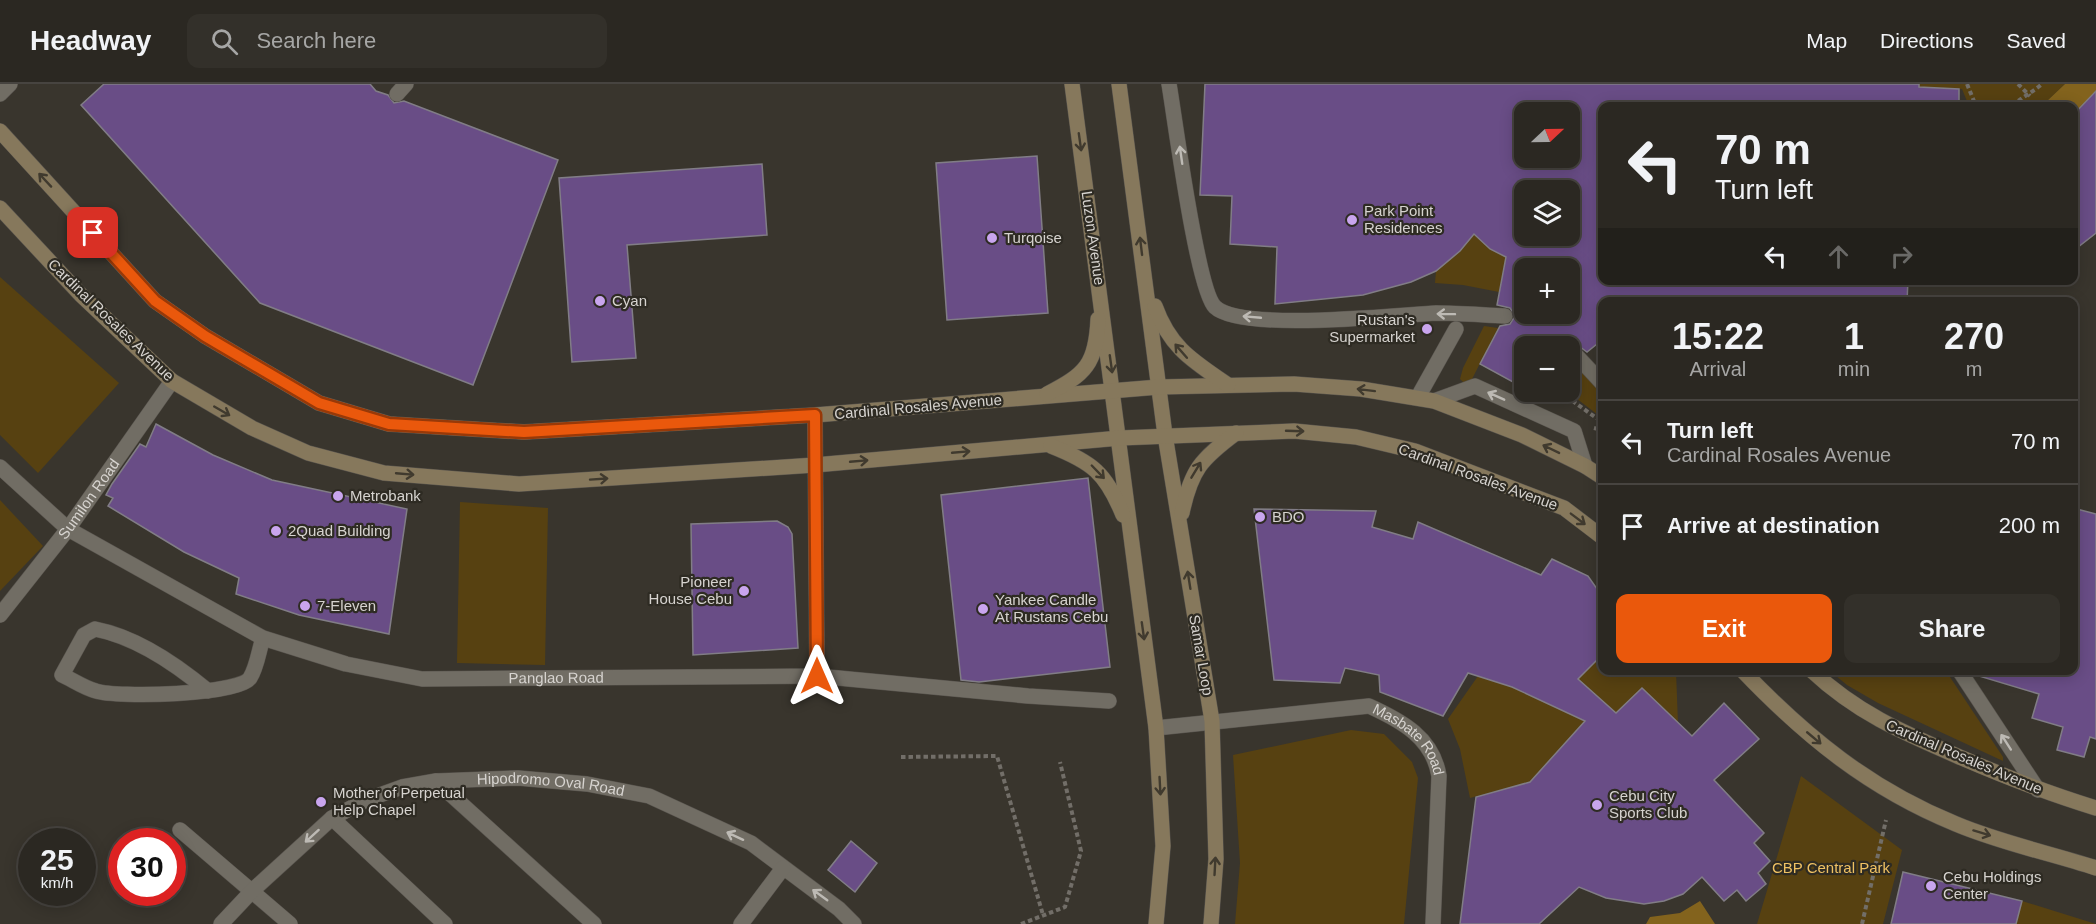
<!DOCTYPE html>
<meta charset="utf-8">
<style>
:root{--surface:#2b2822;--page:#33302a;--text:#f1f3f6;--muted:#a6a6a5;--line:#474440;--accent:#ea580c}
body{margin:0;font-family:Arial,sans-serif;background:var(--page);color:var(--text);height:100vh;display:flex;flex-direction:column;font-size:22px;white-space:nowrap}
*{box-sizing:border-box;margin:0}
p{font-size:20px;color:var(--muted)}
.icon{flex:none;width:33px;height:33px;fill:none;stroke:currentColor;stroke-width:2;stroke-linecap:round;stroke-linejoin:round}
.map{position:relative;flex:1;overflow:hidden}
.drawer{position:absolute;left:1598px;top:213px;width:480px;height:378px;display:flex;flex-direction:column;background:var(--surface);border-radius:12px;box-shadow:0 3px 15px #0003,0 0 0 2px var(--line)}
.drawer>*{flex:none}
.guide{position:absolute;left:1598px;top:18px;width:480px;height:183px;border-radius:12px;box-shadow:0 3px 15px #0003,0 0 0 2px var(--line);background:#2b2822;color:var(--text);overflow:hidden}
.needle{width:39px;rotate:68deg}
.fabs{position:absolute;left:1514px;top:18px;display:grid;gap:12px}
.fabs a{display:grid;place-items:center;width:66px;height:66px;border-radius:12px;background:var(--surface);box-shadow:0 3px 15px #0003,0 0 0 2px var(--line);font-size:30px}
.speed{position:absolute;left:18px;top:744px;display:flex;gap:12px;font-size:30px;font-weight:700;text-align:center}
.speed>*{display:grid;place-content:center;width:78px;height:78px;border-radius:50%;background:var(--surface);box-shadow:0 3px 15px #0003,0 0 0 2px var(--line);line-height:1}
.speed small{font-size:15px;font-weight:400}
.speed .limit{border:9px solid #d22;background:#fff;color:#111}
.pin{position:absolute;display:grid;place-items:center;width:51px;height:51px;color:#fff;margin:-26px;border-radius:12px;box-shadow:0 3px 9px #0006}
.me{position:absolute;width:66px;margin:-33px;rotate:0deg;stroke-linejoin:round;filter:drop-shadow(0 0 4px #0008)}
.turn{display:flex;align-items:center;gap:21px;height:126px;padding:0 18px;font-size:27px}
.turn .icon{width:78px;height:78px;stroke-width:2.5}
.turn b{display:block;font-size:42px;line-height:51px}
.lanes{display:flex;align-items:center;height:57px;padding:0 18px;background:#0003;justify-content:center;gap:30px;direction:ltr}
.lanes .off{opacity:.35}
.eta{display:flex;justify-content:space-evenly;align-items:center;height:102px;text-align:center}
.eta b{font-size:36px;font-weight:700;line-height:42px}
.cta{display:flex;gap:12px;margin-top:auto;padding:12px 18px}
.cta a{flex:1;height:69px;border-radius:12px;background:var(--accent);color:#fff;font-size:24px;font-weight:700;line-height:69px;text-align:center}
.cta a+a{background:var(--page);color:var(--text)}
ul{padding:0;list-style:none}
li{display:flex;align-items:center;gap:18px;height:84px;padding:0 18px;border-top:2px solid var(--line)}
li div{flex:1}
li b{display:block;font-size:22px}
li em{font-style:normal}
header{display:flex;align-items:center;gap:36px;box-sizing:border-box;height:84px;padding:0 30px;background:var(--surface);border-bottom:2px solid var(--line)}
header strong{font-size:28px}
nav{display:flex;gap:33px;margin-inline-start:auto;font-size:21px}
.search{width:420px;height:54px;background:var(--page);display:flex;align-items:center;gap:15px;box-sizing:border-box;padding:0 21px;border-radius:12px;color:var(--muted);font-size:22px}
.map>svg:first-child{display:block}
.green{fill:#574111}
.water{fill:#83631d}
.building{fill:#694d86;stroke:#817d86;stroke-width:1.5;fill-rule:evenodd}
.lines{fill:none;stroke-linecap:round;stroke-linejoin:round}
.lane-casing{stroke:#57534d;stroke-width:16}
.street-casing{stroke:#57534d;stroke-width:16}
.secondary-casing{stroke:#57534d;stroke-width:16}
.path{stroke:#726e68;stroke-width:4;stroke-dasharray:4.5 3;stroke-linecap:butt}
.lane{stroke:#716d64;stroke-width:15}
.street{stroke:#716d64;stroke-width:15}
.secondary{stroke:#86785c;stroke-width:15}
.oneway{stroke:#403a2e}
.oneway2{stroke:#bdbab4}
.route-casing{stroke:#983908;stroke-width:15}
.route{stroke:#ea580c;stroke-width:10}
.poi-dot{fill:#c9a5ee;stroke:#2e2b23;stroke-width:2}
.labels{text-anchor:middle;stroke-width:4.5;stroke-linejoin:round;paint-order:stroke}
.poi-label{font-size:15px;fill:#d6d3cf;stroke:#2e2b23;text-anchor:start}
.street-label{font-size:15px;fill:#d6d3cf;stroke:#2e2b23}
.park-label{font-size:15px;fill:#efc163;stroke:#2e2b23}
</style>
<header>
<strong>Headway</strong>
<div class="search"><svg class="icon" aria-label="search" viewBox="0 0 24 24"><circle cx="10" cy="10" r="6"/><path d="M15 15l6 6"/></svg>Search here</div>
<nav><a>Map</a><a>Directions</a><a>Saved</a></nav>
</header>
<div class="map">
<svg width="2096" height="840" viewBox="0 0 2096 840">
<rect width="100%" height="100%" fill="#39352d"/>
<g class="green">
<path d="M1919,0h146l-18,17 4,5h-82l-7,-17 -43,-2z"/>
<path d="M1474,150l16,15 16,8 -7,35 -36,-7 -28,-2 1,-12 24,-20z"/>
<path d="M0,193l119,106 -81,90 -38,-38z"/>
<path d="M1484,242l14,2 -27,53 -7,2 -4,-4 3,-11z"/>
<path d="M1570,274l32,36v24l-34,-26z"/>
<path d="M0,416l43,46 -43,45z"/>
<path d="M460,418l88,6 -3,157 -88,-2z"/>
<path d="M1602,571v15l74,1 2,52 -36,-35 -26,25 -13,-11 -73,80 -60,16 -10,-49 -12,-30 30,-43 34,11 39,18z"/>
<path d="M1830,587h116l57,86v4l-125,-58 -31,-18z"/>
<path d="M1351,646l33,4 28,28 6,16 -14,146h-169l5,-61 -7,-108z"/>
<path d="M1801,692l101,74 -19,74h-126z"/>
<path d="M2022,817l74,23h-80z"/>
</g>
<g class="water">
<path d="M2065,0h31v7l-23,24v-9h-22l-4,-5z"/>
<path d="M1700,817l15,23h-69l4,-7 30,-4z"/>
</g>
<g class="building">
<path d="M104,0h266l6,7 12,4 6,8 10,-2 154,59 -85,225 -213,-82 -179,-198z"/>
<path d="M1205,0h714v3l40,2v17h-357v174h306l-1,22h-305v38l-15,12 -11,-8 -9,2h-43v42l-44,-24 20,-38 10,-2 5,-8 -5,-8 -13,-3 9,-48 -16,-8 -16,-15 -14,17 -24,20 -25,11 -48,13 -88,9 2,-57 -47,-3 2,-48 -32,-1zM1524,28h45v46h-45zM1524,106h45v46h-45zM1524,184h45v46h-45z"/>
<path d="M2096,7v142l-23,18v-136z"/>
<path d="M1037,72l11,157 -101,7 -11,-157z"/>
<path d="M762,80l5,71 -140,10 9,113 -64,4 -13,-184z"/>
<path d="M156,340l57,31 59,25 135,29 -18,125 -90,-19 -63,-21 3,-16 -55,-26 -76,-46 5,-8 -7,-3 6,-11 28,-40 6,3z"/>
<path d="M1088,394l22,189 -131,15 -18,-2 -20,-185z"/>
<path d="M2073,424l23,6v225l-6,-2 -6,20 -27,-7 6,-23 -31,-9 7,-24 -60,-18v-6h94z"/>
<path d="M1254,425l122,2 -4,16 41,12 5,-17 123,53 11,-16 36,17 14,20v59l-24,24 38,34 26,-25 50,48 32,-33 35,36 -45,41 50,53 -10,10 16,18 -12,12 8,11 -20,17 -9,-11 -13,11 -22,-24 -19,17 -19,7 -20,3 -38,-6 -27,-11 -40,37h-79l16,-127 54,-15 55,-61 -73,-34 -44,-14 -25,43 -63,-24 -1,-17 -34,-7 -5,15 -66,-3z"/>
<path d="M777,437l11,6 4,7 6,114 -105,7 -2,-131z"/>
<path d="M851,757l26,22 -22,29 -27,-22z"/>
<path d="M1903,788l119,29 -6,23h-125z"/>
</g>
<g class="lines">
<defs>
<g id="lane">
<path d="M1169,0c6,35 28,206 46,223 26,25 181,8 221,6 23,0 46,2 69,3"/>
<path d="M1574,269l28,30"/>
<path d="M1418,313l38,-68"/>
<path d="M1434,317l41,-15 99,45 11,35"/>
<path d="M1959,586l79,120"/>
<path d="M817,592l211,20 81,5"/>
<path d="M208,607c-31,-26 -72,-54 -113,-62l-11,6 -22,40c11,5 22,13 34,16 21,7 143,4 154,-13 7,-11 9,-28 13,-40"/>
</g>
<g id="street">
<path d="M0,10l10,-10"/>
<path d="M397,10l9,-10"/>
<path id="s1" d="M0,383l68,62 195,109 83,26 76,15 395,-3 -2,-261"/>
<path id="s2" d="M0,531l68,-86 104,-148"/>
<path id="s3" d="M1156,644l213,-22c33,15 64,32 70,70l-6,148"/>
<path d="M436,697l158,143"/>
<path d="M332,734l113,106"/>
<path d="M180,746l110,94"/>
<path id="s4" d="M221,840l32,-34 79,-72 34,-18 36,-13 34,-6 82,-3 69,6 62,12 102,47 88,66 15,15"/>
<path d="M741,840l42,-56"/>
</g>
<g id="secondary">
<path d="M1072,0l84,644 7,118 -7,78"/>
<path d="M1119,0l46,351 47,286 4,138 -5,65"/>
<path d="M0,47l155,170 50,35 114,67 70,21 135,8 291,-17 344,-28 135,-3 67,5 73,12 88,34 63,31 17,11"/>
<path d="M0,124l81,87 91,86 80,47 56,25 76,20 135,11 296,-19 305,-27 174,-7 62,6 59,14 149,57 38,29"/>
<path d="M1155,222c15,42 38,55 73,79"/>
<path d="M1047,310c39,-20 49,-30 51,-75"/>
<path d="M1051,362c41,16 55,27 72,69"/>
<path d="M1182,429c9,-43 19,-54 54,-80"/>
<path d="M1742,586c64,67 128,119 214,154 45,19 94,29 140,44"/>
<path d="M1811,586c47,44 93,63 151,88 44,19 88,36 134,50"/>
</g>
</defs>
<use href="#lane" class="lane-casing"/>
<use href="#street" class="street-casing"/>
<use href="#secondary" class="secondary-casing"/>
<g class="path">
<path d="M1967,0l9,22"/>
<path d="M2018,0l12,12"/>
<path d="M2013,22c4,-6 20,-14 29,-22"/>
<path d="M1560,308l42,30"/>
<path d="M1594,344l8,2"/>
<path d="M901,673l96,-1 46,159"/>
<path d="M1021,840l44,-17 16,-56 -21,-89"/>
<path d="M1862,840l24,-104"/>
</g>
<use href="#lane" class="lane"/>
<use href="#street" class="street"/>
<use href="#secondary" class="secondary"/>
</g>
<defs><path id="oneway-shaft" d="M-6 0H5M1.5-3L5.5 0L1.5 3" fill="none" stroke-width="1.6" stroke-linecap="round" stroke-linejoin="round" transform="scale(1.5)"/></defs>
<g class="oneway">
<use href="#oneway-shaft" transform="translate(1080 58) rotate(82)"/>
<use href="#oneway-shaft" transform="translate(45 96) rotate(-133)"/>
<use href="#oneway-shaft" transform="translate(1141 162) rotate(-97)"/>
<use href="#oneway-shaft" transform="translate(1181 267) rotate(-131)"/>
<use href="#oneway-shaft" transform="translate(1111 280) rotate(82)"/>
<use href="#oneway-shaft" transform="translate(1366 306) rotate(-173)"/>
<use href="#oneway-shaft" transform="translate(222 327) rotate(30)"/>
<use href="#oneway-shaft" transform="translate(1295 347) rotate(2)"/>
<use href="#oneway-shaft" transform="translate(1551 365) rotate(-154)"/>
<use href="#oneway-shaft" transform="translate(961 368) rotate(-5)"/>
<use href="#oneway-shaft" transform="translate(859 377) rotate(-5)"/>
<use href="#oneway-shaft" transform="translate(1196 386) rotate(-59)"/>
<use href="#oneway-shaft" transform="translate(1098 388) rotate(46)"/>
<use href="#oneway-shaft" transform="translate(405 390) rotate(5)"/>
<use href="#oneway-shaft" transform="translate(599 395) rotate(-4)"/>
<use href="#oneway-shaft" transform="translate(1578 435) rotate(37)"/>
<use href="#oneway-shaft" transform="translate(1189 496) rotate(-99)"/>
<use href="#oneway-shaft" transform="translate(1143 547) rotate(82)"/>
<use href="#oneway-shaft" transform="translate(1814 654) rotate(40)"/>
<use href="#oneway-shaft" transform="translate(1160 702) rotate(87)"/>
<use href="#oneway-shaft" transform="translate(1982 749) rotate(17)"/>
<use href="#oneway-shaft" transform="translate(1215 782) rotate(-87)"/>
</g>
<g class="oneway2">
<use href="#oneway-shaft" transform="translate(1181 71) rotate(-98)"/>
<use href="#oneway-shaft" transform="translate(1446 230) rotate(-179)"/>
<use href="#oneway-shaft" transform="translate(1252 233) rotate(-175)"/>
<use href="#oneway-shaft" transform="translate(1496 312) rotate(-156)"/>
<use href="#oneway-shaft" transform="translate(2006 658) rotate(-123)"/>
<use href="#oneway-shaft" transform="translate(312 752) rotate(138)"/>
<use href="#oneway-shaft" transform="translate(735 752) rotate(-155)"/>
<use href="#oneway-shaft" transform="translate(820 811) rotate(-144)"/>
</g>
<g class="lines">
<defs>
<path id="route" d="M93,149l62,68 50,35 114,67 70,21 135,8 291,-17 2,261"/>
</defs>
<use href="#route" class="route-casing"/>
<use href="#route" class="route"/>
</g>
<g class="poi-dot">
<circle cx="1352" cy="136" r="6"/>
<circle cx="992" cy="154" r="6"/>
<circle cx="600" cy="217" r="6"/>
<circle cx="1427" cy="245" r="6"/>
<circle cx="338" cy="412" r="6"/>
<circle cx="1260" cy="433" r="6"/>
<circle cx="276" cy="447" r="6"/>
<circle cx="744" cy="507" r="6"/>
<circle cx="305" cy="522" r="6"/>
<circle cx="983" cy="525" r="6"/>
<circle cx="321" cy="718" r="6"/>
<circle cx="1597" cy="721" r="6"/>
<circle cx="1931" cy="802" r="6"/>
</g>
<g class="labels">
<g class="poi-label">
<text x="1364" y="132">Park Point<tspan x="1364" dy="17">Residences</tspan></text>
<text x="1004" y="159">Turqoise</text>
<text x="612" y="222">Cyan</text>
<text x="1415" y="241" text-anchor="end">Rustan's<tspan x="1415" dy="17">Supermarket</tspan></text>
<text x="350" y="417">Metrobank</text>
<text x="1272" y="438">BDO</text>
<text x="288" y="452">2Quad Building</text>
<text x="732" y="503" text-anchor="end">Pioneer<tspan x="732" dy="17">House Cebu</tspan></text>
<text x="995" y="521">Yankee Candle<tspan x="995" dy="17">At Rustans Cebu</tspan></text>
<text x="317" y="527">7-Eleven</text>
<text x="333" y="714">Mother of Perpetual<tspan x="333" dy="17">Help Chapel</tspan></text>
<text x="1609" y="717">Cebu City<tspan x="1609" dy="17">Sports Club</tspan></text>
<text x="1943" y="798">Cebu Holdings<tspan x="1943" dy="17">Center</tspan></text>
</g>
<g class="street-label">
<text transform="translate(1093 154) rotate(82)" y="5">Luzon Avenue</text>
<text transform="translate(111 236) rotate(44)" y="5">Cardinal Rosales Avenue</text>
<text transform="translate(918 323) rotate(-5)" y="5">Cardinal Rosales Avenue</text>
<text transform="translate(1478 393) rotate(20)" y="5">Cardinal Rosales Avenue</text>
<text dy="5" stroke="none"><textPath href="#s2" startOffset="146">Sumilon Road</textPath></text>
<text transform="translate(1201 571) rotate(80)" y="5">Samar Loop</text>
<text dy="5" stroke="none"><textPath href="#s1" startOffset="614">Panglao Road</textPath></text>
<text dy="5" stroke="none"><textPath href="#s3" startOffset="268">Masbate Road</textPath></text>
<text transform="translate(1964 673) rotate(23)" y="5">Cardinal Rosales Avenue</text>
<text dy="5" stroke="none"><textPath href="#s4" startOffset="380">Hipodromo Oval Road</textPath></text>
</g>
<g class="park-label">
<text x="1831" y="789">CBP Central Park</text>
</g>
</g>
</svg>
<div class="fabs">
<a><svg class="needle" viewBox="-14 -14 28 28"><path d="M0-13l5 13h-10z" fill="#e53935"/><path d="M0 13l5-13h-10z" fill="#a6a6a5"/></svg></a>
<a><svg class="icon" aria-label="layers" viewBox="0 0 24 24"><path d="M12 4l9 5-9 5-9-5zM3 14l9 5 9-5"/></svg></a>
<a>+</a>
<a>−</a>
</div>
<div class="speed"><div>25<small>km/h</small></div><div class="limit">30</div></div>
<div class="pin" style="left:93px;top:149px;background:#d93025"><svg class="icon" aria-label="arrive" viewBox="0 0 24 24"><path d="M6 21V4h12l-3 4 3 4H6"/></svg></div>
<svg class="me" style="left:817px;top:592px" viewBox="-20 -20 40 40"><path d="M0-17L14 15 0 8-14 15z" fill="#ea580c" stroke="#fff" stroke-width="4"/></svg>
<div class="guide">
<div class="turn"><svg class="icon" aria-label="left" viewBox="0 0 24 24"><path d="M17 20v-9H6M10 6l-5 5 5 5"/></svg><div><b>70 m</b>Turn left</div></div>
<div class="lanes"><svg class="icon" aria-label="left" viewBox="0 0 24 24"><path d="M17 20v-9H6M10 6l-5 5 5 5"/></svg><svg class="icon off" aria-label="ahead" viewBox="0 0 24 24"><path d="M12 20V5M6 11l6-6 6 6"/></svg><svg class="icon off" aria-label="right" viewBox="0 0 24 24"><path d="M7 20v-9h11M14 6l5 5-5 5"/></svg></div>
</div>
<section class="drawer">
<div class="eta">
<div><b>15:22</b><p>Arrival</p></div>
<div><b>1</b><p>min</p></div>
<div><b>270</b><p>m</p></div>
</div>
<ul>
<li><svg class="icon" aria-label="left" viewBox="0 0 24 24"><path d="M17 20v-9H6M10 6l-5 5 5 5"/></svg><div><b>Turn left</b><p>Cardinal Rosales Avenue</p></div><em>70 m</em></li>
<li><svg class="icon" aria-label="arrive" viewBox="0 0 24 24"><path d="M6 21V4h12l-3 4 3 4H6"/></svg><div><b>Arrive at destination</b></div><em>200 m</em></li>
</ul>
<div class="cta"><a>Exit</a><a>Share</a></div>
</section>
</div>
